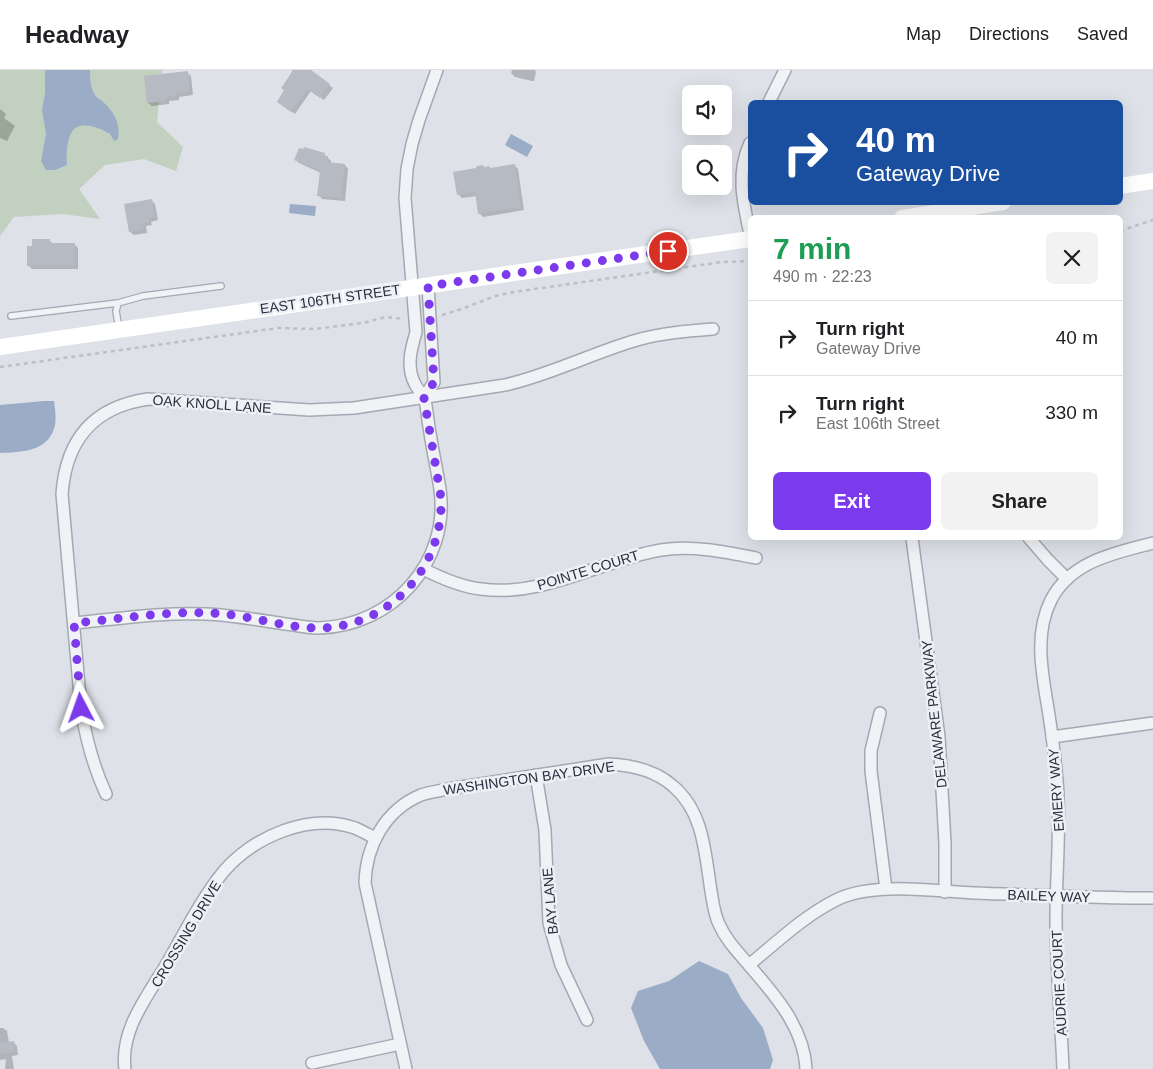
<!DOCTYPE html>
<meta charset="utf-8">
<style>
:root{--surface:#fff;--page:#f2f2f2;--text:#202124;--muted:#757577;--line:#e0e0e0;--accent:#7c3aed}
body{margin:0;font-family:Arial,sans-serif;background:var(--page);color:var(--text);height:100vh;display:flex;flex-direction:column;font-size:19px;white-space:nowrap}
*{box-sizing:border-box;margin:0}
p{font-size:16px;color:var(--muted)}
.icon{flex:none;width:28px;height:28px;fill:none;stroke:currentColor;stroke-width:2;stroke-linecap:round;stroke-linejoin:round}
.map{position:relative;flex:1;overflow:hidden}
.details{position:absolute;left:748px;top:145px;width:375px;height:325px;display:flex;flex-direction:column;background:var(--surface);border-radius:8px;box-shadow:0 5px 20px #0002}
.details>*{flex:none}
.top-card{position:absolute;left:748px;top:30px;width:375px;height:105px;border-radius:8px;box-shadow:0 5px 20px #0002;background:#1a4fa0;color:#fff;overflow:hidden}
.buttons{position:absolute;left:682px;top:15px;display:grid;gap:10px}
.buttons a{display:grid;place-items:center;width:50px;height:50px;border-radius:8px;background:var(--surface);box-shadow:0 5px 20px #0002;font-size:25px}
.pin{position:absolute;display:grid;place-items:center;width:42px;height:42px;color:#fff;margin:-21px;border:2px solid #fff;border-radius:50%;box-shadow:0 1px 5px #0007}
.me{position:absolute;width:55px;margin:-28px;rotate:356deg;stroke-linejoin:round;filter:drop-shadow(0 0 4px #0008)}
.turn{display:flex;align-items:center;gap:18px;height:105px;padding:0 25px;font-size:22px}
.turn .icon{width:65px;height:65px;stroke-width:2.5}
.turn b{display:block;font-size:35px;line-height:42px}
.round{display:grid;place-items:center;flex:none;width:52px;height:52px;border-radius:8px;background:var(--page)}
.overview{display:flex;align-items:center;justify-content:space-between;height:85px;padding:0 25px}
h1{font-size:30px;font-weight:700;line-height:38px;color:#1e9e55}
.action{display:flex;gap:10px;margin-top:auto;padding:10px 25px}
.action a{flex:1;height:58px;border-radius:8px;background:var(--accent);color:#fff;font-size:20px;font-weight:700;line-height:58px;text-align:center}
.action a+a{background:var(--page);color:var(--text)}
ul{padding:0;list-style:none}
li{display:flex;align-items:center;gap:15px;height:75px;padding:0 25px;border-top:1px solid var(--line)}
li div{flex:1}
li b{display:block;font-size:19px}
li em{font-style:normal}
header{display:flex;align-items:center;gap:30px;box-sizing:border-box;height:70px;padding:0 25px;background:var(--surface);border-bottom:1px solid var(--line)}
header strong{font-size:24px}
nav{display:flex;gap:28px;margin-inline-start:auto;font-size:18px}
.map>svg:first-child{display:block}
.green{fill:#c2d0bf}
.water{fill:#9aacc6}
.shadow{fill:#0003}
.building{fill:#b5bac3}
.lines{fill:none;stroke-linecap:round;stroke-linejoin:round}
.lane-casing{stroke:#a4a8b1;stroke-width:8}
.street-casing{stroke:#a4a8b1;stroke-width:14}
.path{stroke:#bcbfc5;stroke-width:2.5;stroke-dasharray:4 4;stroke-linecap:butt}
.lane{stroke:#f0f2f5;stroke-width:5.5}
.street{stroke:#f0f2f5;stroke-width:11}
.secondary{stroke:#fff;stroke-width:16}
.route{stroke:#7c3aed;stroke-width:9;stroke-dasharray:0 16.2}
.labels{text-anchor:middle;stroke-width:5;stroke-linejoin:round;paint-order:stroke}
.street-label{font-size:14px;fill:#282e3d;stroke:#edf0f5}
</style>
<header>
<strong>Headway</strong>
<nav><a>Map</a><a>Directions</a><a>Saved</a></nav>
</header>
<div class="map">
<svg width="1153" height="999" viewBox="0 0 1153 999">
<rect width="100%" height="100%" fill="#dee1e7"/>
<path class="green" d="M0,0h162l-5,52 26,25 -7,24 -32,-12 -39,6 -26,24 21,30 -37,-5 -49,3 -14,19z"/>
<g class="water">
<path d="M45,0h45c0,7 0,17 4,23 1,4 6,6 8,8 12,10 19,23 16,38l-4,2 -4,-7c-34,-19 -45,-6 -43,31l-12,5h-9l-5,-9 5,-27 -4,-24 3,-17z"/>
<path d="M511,64l22,12 -6,11 -22,-12z"/>
<path d="M290,134l26,2 -1,10 -26,-3z"/>
<path d="M44,331h10c1,8 3,20 0,28 -8,23 -33,23 -54,24v-48z"/>
<path d="M699,891l29,13 13,24 22,30 10,32 -3,9h-110l-16,-28 -13,-33 7,-17 31,-10z"/>
</g>
<g class="shadow">
<path d="M293,0h16l24,18 -9,12 -13,-9 -16,23 -13,-9 4,-14 -4,-3z"/>
<path d="M512,0h23l1,2 -2,9h-2l-17,-4 -4,-4z"/>
<path d="M187,3l4,3 2,19 -14,2v3l-10,1v3l-17,2 -4,-3z"/>
<path d="M0,39l6,5 -2,4 11,8 -8,15 -7,-3z"/>
<path d="M324,84l7,7v3l14,1 3,4 -3,32 -23,-2 -3,-4 2,-22 -22,-10 -3,-3z"/>
<path d="M515,96l3,3 6,41 -41,7 -4,-4 -2,-17 -15,2 -4,-4 32,-25z"/>
<path d="M151,130l4,4 3,16 -7,2 1,3 -6,1 1,7 -13,2 -4,-3z"/>
<path d="M49,170l4,4h21l4,4v21h-46l-4,-4z"/>
<path d="M0,958h3l4,3 2,12 4,-1 4,4 1,9 -6,1 2,13h-9l1,-10 -6,1z"/>
</g>
<g class="building">
<path d="M294,0h17l19,14 -10,14 -13,-9 -16,23 -14,-10 7,-12 -3,-2z"/>
<path d="M188,1l2,21 -14,1v3l-10,1v4l-19,2 -3,-27z"/>
<path d="M304,77l21,6 -1,3h4l-1,6 18,2 -4,34 -24,-2 3,-25 -26,-11 5,-12 4,1z"/>
<path d="M515,94l6,43 -43,7 -3,-22 -18,3 -4,-23 23,-4 1,-2 5,-1 3,2 4,-1 1,2z"/>
<path d="M152,129l3,18 -7,1 1,4 -6,1 1,6 -15,3 -5,-28z"/>
<path d="M32,169h18v4h25v23h-48v-20h5z"/>
<path d="M14,971l1,11 -15,2v-11z"/>
</g>
<g class="lines">
<defs>
<g id="lane">
<path d="M11,246l107,-13"/>
<path d="M119,259l-3,-18 2,-8 25,-7 78,-10"/>
</g>
<g id="street">
<path d="M769,32l16,-32"/>
<path d="M750,73c-14,30 -7,59 0,91"/>
<path d="M424,328l10,-16 -6,-96"/>
<path d="M912,468l27,199 6,106v49"/>
<path d="M1029,468l19,22 19,19"/>
<path d="M423,499c18,9 38,18 58,20 63,9 120,-29 180,-39 31,-5 65,2 95,8"/>
<path d="M74,553c43,-4 88,-11 132,-9 26,1 53,6 79,10 11,1 22,4 34,4 73,-2 131,-65 121,-139 -3,-18 -7,-37 -10,-56 -2,-11 -3,-23 -5,-33 -2,-6 -8,-11 -10,-16 -9,-17 -4,-35 1,-52l-11,-134 2,-29 5,-25 7,-24 18,-50"/>
<path d="M880,643l-9,38v20l15,118"/>
<path d="M1052,667l101,-14"/>
<path d="M536,705l9,55 4,93 12,42 26,55"/>
<path d="M106,724c-13,-28 -20,-55 -25,-86l-19,-214c4,-54 31,-87 86,-95l161,11 45,-2 151,-23c45,-10 87,-32 132,-45 25,-7 50,-9 76,-11"/>
<path d="M749,895c28,-23 56,-50 89,-66 36,-17 96,-8 136,-6 60,2 119,5 179,5"/>
<path d="M312,993l88,-19"/>
<path d="M125,999c-5,-39 22,-72 41,-104 18,-31 35,-66 58,-94 30,-34 85,-59 131,-43 7,3 14,7 20,10"/>
<path d="M406,999l-41,-186c1,-37 20,-73 56,-88 8,-3 18,-4 27,-6l161,-25c22,1 47,7 64,22 31,26 32,68 38,105 2,11 3,23 8,33 7,16 18,27 29,40 26,30 56,63 58,105"/>
<path d="M1063,999c-2,-50 -7,-101 -7,-151 0,-40 4,-80 2,-121 -1,-27 -5,-55 -9,-82 -6,-38 -16,-79 2,-115 20,-39 64,-47 102,-57"/>
</g>
</defs>
<use href="#lane" class="lane-casing"/>
<use href="#street" class="street-casing"/>
<g class="path">
<path d="M1120,161l33,-11"/>
<path d="M442,245l20,-6 33,-13 19,-4 208,-30 28,-1"/>
<path d="M0,297l278,-39 36,1 49,-6 23,-6 18,2"/>
</g>
<use href="#lane" class="lane"/>
<use href="#street" class="street"/>
<g class="secondary">
<path d="M1120,116l33,-5"/>
<path d="M902,148l101,-16"/>
<path d="M0,277l750,-108"/>
</g>
</g>
<g class="lines">
<path class="route" d="M81,638l-7,-85c49,-4 101,-14 150,-9 31,3 63,14 94,14 66,0 120,-53 123,-119 1,-13 -3,-27 -5,-41 -4,-23 -8,-47 -12,-70l10,-16 -6,-96 240,-35"/>
</g>
<g class="labels">
<g class="street-label">
<text transform="translate(330 229) rotate(-8)" y="5">EAST 106TH STREET</text>
<text transform="translate(212 334) rotate(4)" y="5">OAK KNOLL LANE</text>
<text transform="translate(588 500) rotate(-17)" y="5">POINTE COURT</text>
<text transform="translate(934 644) rotate(-96)" y="5">DELAWARE PARKWAY</text>
<text transform="translate(529 708) rotate(-8)" y="5">WASHINGTON BAY DRIVE</text>
<text transform="translate(1056 720) rotate(-94)" y="5">EMERY WAY</text>
<text transform="translate(1049 826) rotate(2)" y="5">BAILEY WAY</text>
<text transform="translate(550 831) rotate(-95)" y="5">BAY LANE</text>
<text transform="translate(186 864) rotate(-59)" y="5">CROSSING DRIVE</text>
<text transform="translate(1059 913) rotate(-93)" y="5">AUDRIE COURT</text>
</g>
</g>
</svg>
<div class="buttons">
<a><svg class="icon" aria-label="sound" viewBox="0 0 24 24"><path d="M4 9h4l5-4v14l-5-4H4zM17 9q2 3 0 6"/></svg></a>
<a><svg class="icon" aria-label="search" viewBox="0 0 24 24"><circle cx="10" cy="10" r="6"/><path d="M15 15l6 6"/></svg></a>
</div>
<div class="pin" style="left:668px;top:181px;background:#d93025"><svg class="icon" aria-label="arrive" viewBox="0 0 24 24"><path d="M6 21V4h12l-3 4 3 4H6"/></svg></div>
<svg class="me" style="left:81px;top:638px" viewBox="-20 -20 40 40"><path d="M0-17L14 15 0 8-14 15z" fill="#7c3aed" stroke="#fff" stroke-width="4"/></svg>
<div class="top-card">
<div class="turn"><svg class="icon" aria-label="right" viewBox="0 0 24 24"><path d="M7 20v-9h11M14 6l5 5-5 5"/></svg><div><b>40 m</b>Gateway Drive</div></div>
</div>
<section class="details">
<div class="overview"><div><h1>7 min</h1><p>490 m · 22:23</p></div><a class="round"><svg class="icon" aria-label="close" viewBox="0 0 24 24"><path d="M6 6l12 12M18 6L6 18"/></svg></a></div>
<ul>
<li><svg class="icon" aria-label="right" viewBox="0 0 24 24"><path d="M7 20v-9h11M14 6l5 5-5 5"/></svg><div><b>Turn right</b><p>Gateway Drive</p></div><em>40 m</em></li>
<li><svg class="icon" aria-label="right" viewBox="0 0 24 24"><path d="M7 20v-9h11M14 6l5 5-5 5"/></svg><div><b>Turn right</b><p>East 106th Street</p></div><em>330 m</em></li>
</ul>
<div class="action"><a>Exit</a><a>Share</a></div>
</section>
</div>
